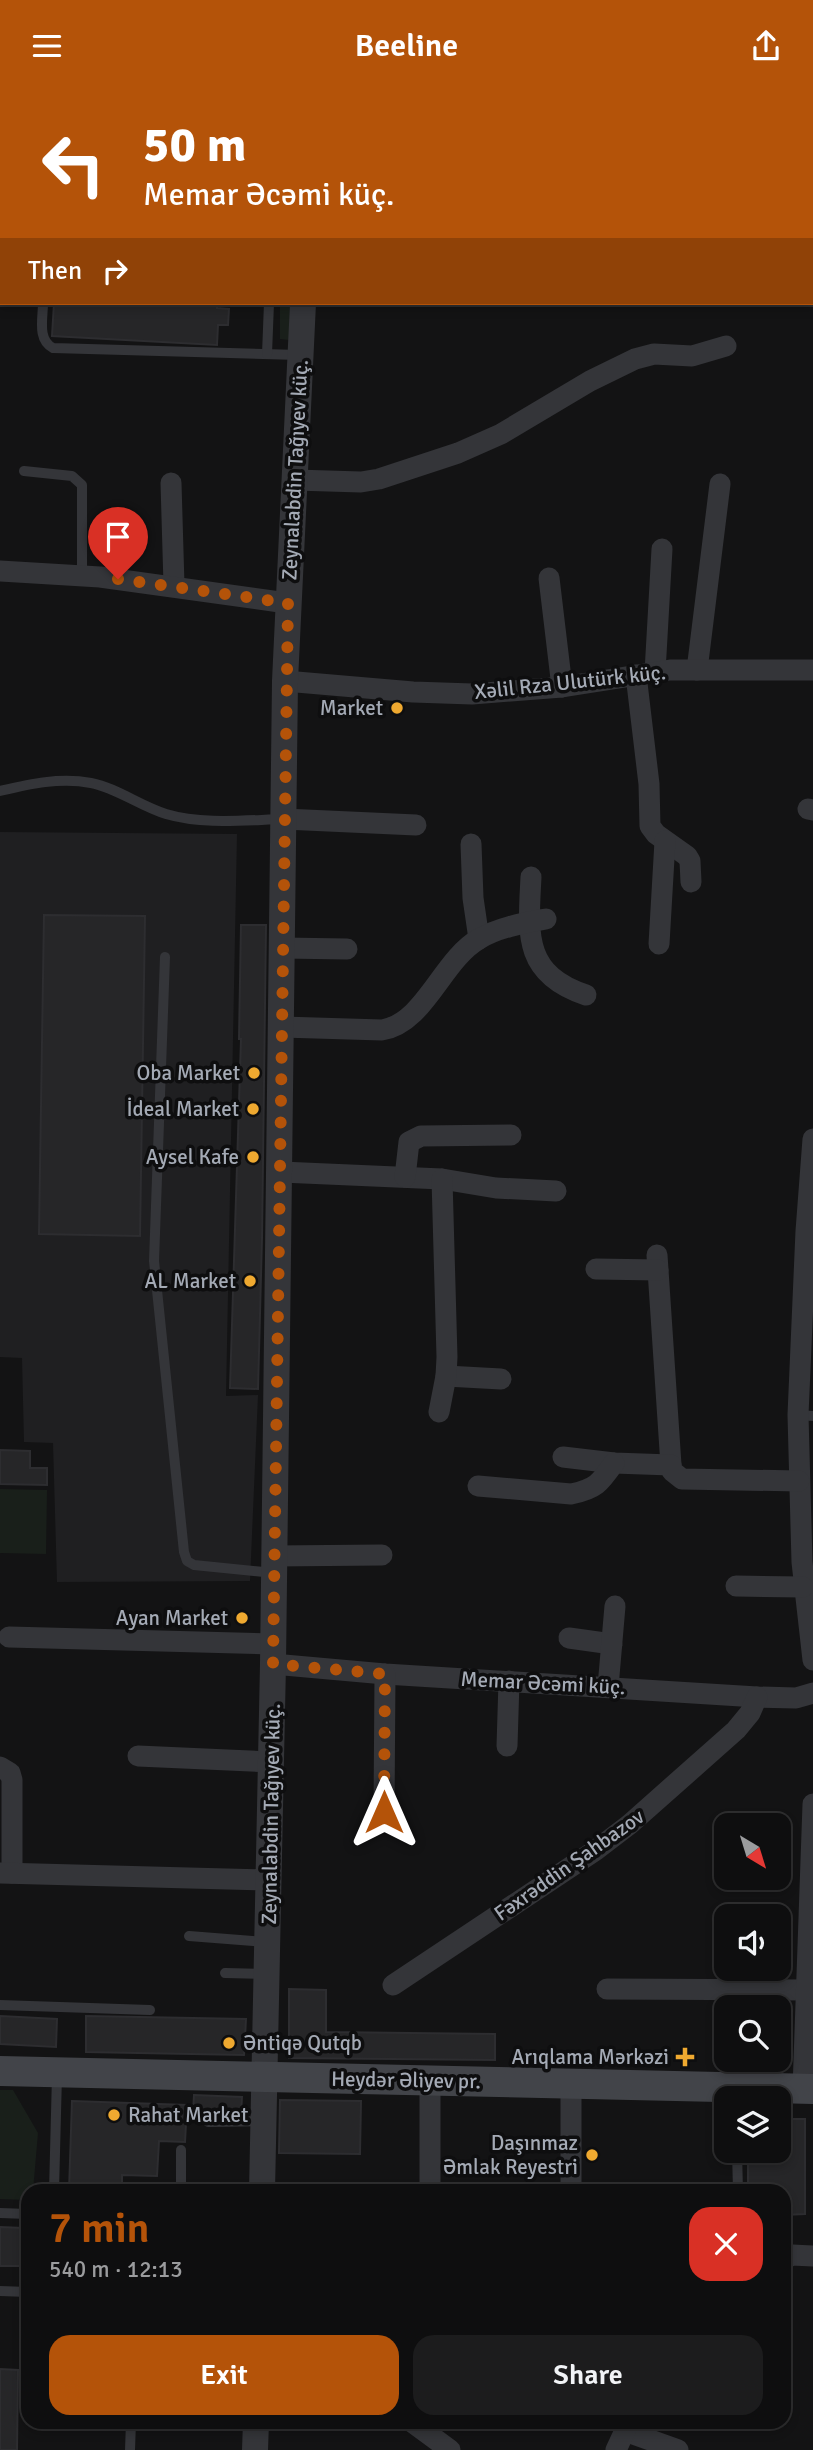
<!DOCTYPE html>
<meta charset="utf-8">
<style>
:root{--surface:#0e0e0f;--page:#1c1c1d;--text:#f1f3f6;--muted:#9b9c9e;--line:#2e2e2f;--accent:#b45309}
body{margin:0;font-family:Signika,sans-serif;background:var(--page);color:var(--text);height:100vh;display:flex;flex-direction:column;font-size:26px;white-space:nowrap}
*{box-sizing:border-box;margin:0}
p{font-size:23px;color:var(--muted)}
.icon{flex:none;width:38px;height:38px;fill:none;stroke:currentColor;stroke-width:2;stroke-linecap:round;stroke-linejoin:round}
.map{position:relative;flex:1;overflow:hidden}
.panel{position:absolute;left:21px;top:2093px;width:770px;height:245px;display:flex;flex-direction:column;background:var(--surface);border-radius:21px;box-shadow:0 4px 10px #0003,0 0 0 2px var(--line)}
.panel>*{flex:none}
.guide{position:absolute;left:0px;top:0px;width:814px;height:214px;box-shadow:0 4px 10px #0003,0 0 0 2px var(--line);background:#b45309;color:#fff;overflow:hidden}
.needle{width:46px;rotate:142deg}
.fabs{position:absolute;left:714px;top:1722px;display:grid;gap:14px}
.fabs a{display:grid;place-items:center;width:77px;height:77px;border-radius:14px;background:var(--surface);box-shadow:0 4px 10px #0003,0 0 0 2px var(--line);font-size:35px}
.pin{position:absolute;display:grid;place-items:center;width:60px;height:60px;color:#fff;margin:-72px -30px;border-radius:50% 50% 50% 0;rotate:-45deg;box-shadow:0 0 7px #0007}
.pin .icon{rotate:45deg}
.me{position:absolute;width:77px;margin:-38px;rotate:0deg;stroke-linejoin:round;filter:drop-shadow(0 0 5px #0008)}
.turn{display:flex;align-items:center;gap:24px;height:147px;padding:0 28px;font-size:32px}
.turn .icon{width:91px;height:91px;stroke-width:2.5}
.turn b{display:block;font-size:49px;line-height:60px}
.then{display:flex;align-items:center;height:66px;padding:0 28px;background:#0003;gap:14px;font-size:26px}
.round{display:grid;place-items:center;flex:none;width:74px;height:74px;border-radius:21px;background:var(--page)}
.head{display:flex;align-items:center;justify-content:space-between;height:119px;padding:0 28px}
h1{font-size:42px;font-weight:600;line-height:52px;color:var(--accent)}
.action{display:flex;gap:14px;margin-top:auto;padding:14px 28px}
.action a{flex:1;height:80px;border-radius:21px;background:var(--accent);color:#fff;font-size:28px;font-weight:600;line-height:80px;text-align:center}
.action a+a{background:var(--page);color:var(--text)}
header{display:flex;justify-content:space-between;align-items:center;height:91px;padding:0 28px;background:var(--accent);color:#fff;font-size:32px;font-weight:600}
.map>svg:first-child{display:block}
.built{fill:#1f1f21}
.green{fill:#191f1a}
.building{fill:#262628;stroke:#2d2d30;stroke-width:2}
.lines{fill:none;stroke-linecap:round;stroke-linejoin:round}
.service{stroke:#343539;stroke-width:10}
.minor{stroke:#343539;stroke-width:21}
.tertiary{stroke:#343539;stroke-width:26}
.secondary{stroke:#424449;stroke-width:30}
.route{stroke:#b45309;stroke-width:12;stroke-dasharray:0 21.6}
.poi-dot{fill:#efa930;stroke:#0e0e0f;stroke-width:2.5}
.labels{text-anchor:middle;stroke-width:7;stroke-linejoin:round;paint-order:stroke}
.street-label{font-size:21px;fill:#a4aab5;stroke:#0e0e0f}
.poi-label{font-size:21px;fill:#a4aab5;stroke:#0e0e0f;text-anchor:end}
</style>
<header><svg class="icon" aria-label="menu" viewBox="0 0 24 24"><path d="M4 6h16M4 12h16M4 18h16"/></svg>Beeline<svg class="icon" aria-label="share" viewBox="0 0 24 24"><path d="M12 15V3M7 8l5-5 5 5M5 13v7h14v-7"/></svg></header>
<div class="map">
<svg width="813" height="2359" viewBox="0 0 813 2359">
<rect width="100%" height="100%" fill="#131314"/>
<path class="built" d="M0,741l237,2 -11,562 32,-1 -8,186 -193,1 -4,-139 -29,-1 -2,-84 -22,-1z"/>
<g class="green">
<path d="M280,212h10l-1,37 -9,-1z"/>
<path d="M0,1398l47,1 -1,64 -46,-1z"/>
<path d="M0,1999h13l25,43 -5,58h-5v9l-28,-1z"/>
</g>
<g class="building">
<path d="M54,212h163v5l12,1 -1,16h-10l-1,20 -165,-9z"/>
<path d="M44,824l101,1 -5,320 -101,-2z"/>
<path d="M241,834h25l-4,313 -4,151 -28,-1 11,-349h-2z"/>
<path d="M0,1359l30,1v17h17v17l-47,-1z"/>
<path d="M289,1898l37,1v42l169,2v26l-206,-2z"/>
<path d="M0,1925l57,3 -1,28 -56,-3z"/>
<path d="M86,1925l160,3 -2,36 -158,-3z"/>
<path d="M194,2004l48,2 -1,17 -48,-1z"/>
<path d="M280,2009l81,1 -1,53 -81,-1z"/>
<path d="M72,2010l115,4 -2,37 -26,-1 -2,35 -35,-1v16h-53z"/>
<path d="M779,2028h26v95l-21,1v-24h-13v-5h-23v-35h31z"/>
<path d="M0,2136l23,1v38h-23z"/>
<path d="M0,2278l18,1 -1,80h-17z"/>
</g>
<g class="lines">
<g class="service">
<path d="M43,212c0,15 -6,37 10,45l246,7"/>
<path d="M267,263l2,-51"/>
<path d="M24,380l48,5 10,9v90"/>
<path d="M0,700c30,-7 60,-14 91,-8 26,5 49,23 75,31 37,11 80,6 118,5"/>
<path d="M165,866l-11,304 30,291 3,9 7,4 80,8"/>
<path d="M798,1324l15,1"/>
<path d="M189,1845l77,6"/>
<path d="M225,1882l40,1"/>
<path d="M0,1914l150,5"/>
<path d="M208,2031l56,-1"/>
<path d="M737,2060l1,40"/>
<path d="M54,2100l3,-116"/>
<path d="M181,2100v-41"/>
<path d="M0,2122l28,1"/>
<path d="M0,2200l28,1"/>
<path d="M130,2359l1,-28"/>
</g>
<g class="minor">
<path d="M565,0l1,2"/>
<path d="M446,2l1,-2"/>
<path d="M616,2l18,-1"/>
<path d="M295,389l66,2 18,-3 79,-26 43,-19 89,-53 45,-22 19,-5 38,2 34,-10"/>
<path d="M171,392l3,102"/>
<path d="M0,480l100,6 187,26"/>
<path d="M549,487l13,109"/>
<path d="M697,579l23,-186"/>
<path d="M655,581l7,-123"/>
<path d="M636,584l13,109 1,42 6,8 31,22 3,5 1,21"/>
<path d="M285,590l128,11 59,2 90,-7 108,-17h143"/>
<path d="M808,718l5,1"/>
<path d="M284,728l132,6"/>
<path d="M471,753l2,54 6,41"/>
<path d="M531,786c-3,57 -8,97 55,118"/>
<path d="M659,853l6,-103"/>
<path d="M283,857l64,1"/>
<path d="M282,936l100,3c43,-7 60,-70 97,-91 20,-12 45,-16 67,-20"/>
<path d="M813,1048l-7,92 -8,184 4,147 11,98"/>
<path d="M281,1081l161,7 54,9 60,3"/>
<path d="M405,1086l4,-35 12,-6 90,-1"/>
<path d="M657,1164l14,210"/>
<path d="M596,1178l62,1"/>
<path d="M446,1285l55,3"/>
<path d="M439,1321l7,-36 1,-19 -5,-178"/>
<path d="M563,1366l51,6 57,2 1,6 10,8 117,2"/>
<path d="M478,1395l93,8c25,-5 29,-11 43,-31"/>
<path d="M274,1465l108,-1"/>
<path d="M736,1495l67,1"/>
<path d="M9,1546l264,7"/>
<path d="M569,1547l43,6"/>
<path d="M273,1573l112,10 372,23 39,1 17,-5"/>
<path d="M608,1596l7,-81"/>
<path d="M507,1655l2,-65"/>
<path d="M138,1665l133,6"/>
<path d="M0,1676l10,6 2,7v93"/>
<path d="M384,1721l1,-138"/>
<path d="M0,1782l270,7"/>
<path d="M393,1894l203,-135 34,-26 106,-94 14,-17 7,-16"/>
<path d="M607,1898l200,1"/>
<path d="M571,1993v107"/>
<path d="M803,1998l10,-285"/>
<path d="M430,2100v-111"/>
<path d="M784,2168l8,-4 21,1"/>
<path d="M412,2331l38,28"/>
<path d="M625,2340l53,19"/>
<path d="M616,2359l13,-28"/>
</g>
<g class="tertiary">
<path d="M313,2v-2"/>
<path d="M262,2100l11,-527 12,-983 18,-378"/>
<path d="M255,2359l1,-28"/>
</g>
<path class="secondary" d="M0,1980l813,18"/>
</g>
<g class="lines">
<path class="route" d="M118,488l170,24 -15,1061 112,10 -1,138"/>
</g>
<g class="poi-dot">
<circle cx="397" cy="617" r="7"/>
<circle cx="254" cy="982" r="7"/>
<circle cx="253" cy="1018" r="7"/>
<circle cx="253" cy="1066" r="7"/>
<circle cx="250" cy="1190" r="7"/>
<circle cx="242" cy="1527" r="7"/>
<circle cx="229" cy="1952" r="7"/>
<path d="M681.5 1955.5h7v7h7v7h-7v7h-7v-7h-7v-7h7z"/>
<circle cx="114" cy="2024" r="7"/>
<circle cx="592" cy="2064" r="7"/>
</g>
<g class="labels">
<g class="street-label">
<text transform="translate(295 379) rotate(-87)" y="7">Zeynalabdin Tağıyev küç.</text>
<text transform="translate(570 591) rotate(-6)" y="7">Xəlil Rza Ulutürk küç.</text>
<text transform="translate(543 1592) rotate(3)" y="7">Memar Əcəmi küç.</text>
<text transform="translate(271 1723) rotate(-89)" y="7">Zeynalabdin Tağıyev küç.</text>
<text transform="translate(569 1774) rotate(-35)" y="7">Fəxrəddin Şahbazov</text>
<text transform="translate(406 1989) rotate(1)" y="7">Heydər Əliyev pr.</text>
</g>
<g class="poi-label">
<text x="383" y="624">Market</text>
<text x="240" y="989">Oba Market</text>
<text x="239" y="1025">İdeal Market</text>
<text x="239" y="1073">Aysel Kafe</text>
<text x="236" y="1197">AL Market</text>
<text x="228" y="1534">Ayan Market</text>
<text x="243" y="1959" text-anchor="start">Əntiqə Qutqb</text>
<text x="669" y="1973">Arıqlama Mərkəzi</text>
<text x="128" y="2031" text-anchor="start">Rahat Market</text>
<text x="578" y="2059">Daşınmaz<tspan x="578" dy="24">Əmlak Reyestri</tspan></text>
</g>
</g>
</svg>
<div class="fabs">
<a><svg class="needle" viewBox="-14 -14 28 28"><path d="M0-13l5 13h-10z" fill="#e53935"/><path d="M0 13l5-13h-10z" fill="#9b9c9e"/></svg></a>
<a><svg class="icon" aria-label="sound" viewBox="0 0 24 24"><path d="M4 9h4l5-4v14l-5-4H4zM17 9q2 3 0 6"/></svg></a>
<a><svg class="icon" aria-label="search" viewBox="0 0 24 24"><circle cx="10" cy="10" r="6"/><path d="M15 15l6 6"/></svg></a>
<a><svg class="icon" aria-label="layers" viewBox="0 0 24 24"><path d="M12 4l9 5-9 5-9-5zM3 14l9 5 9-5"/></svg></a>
</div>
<div class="pin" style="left:118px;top:488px;background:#d93025"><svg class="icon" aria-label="arrive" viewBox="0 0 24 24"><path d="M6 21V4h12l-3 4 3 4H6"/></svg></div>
<svg class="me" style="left:384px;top:1721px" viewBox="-20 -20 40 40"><path d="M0-17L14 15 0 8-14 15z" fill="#b45309" stroke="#fff" stroke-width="4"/></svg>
<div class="guide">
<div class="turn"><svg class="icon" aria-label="left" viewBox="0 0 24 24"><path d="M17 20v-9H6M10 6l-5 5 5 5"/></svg><div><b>50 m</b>Memar Əcəmi küç.</div></div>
<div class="then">Then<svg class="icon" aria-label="right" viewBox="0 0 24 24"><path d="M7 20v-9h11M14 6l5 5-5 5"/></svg></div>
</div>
<section class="panel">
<div class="head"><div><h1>7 min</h1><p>540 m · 12:13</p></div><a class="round" style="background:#d93025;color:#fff"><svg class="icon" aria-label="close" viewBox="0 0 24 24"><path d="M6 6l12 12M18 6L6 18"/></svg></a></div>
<div class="action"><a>Exit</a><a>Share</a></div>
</section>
</div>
